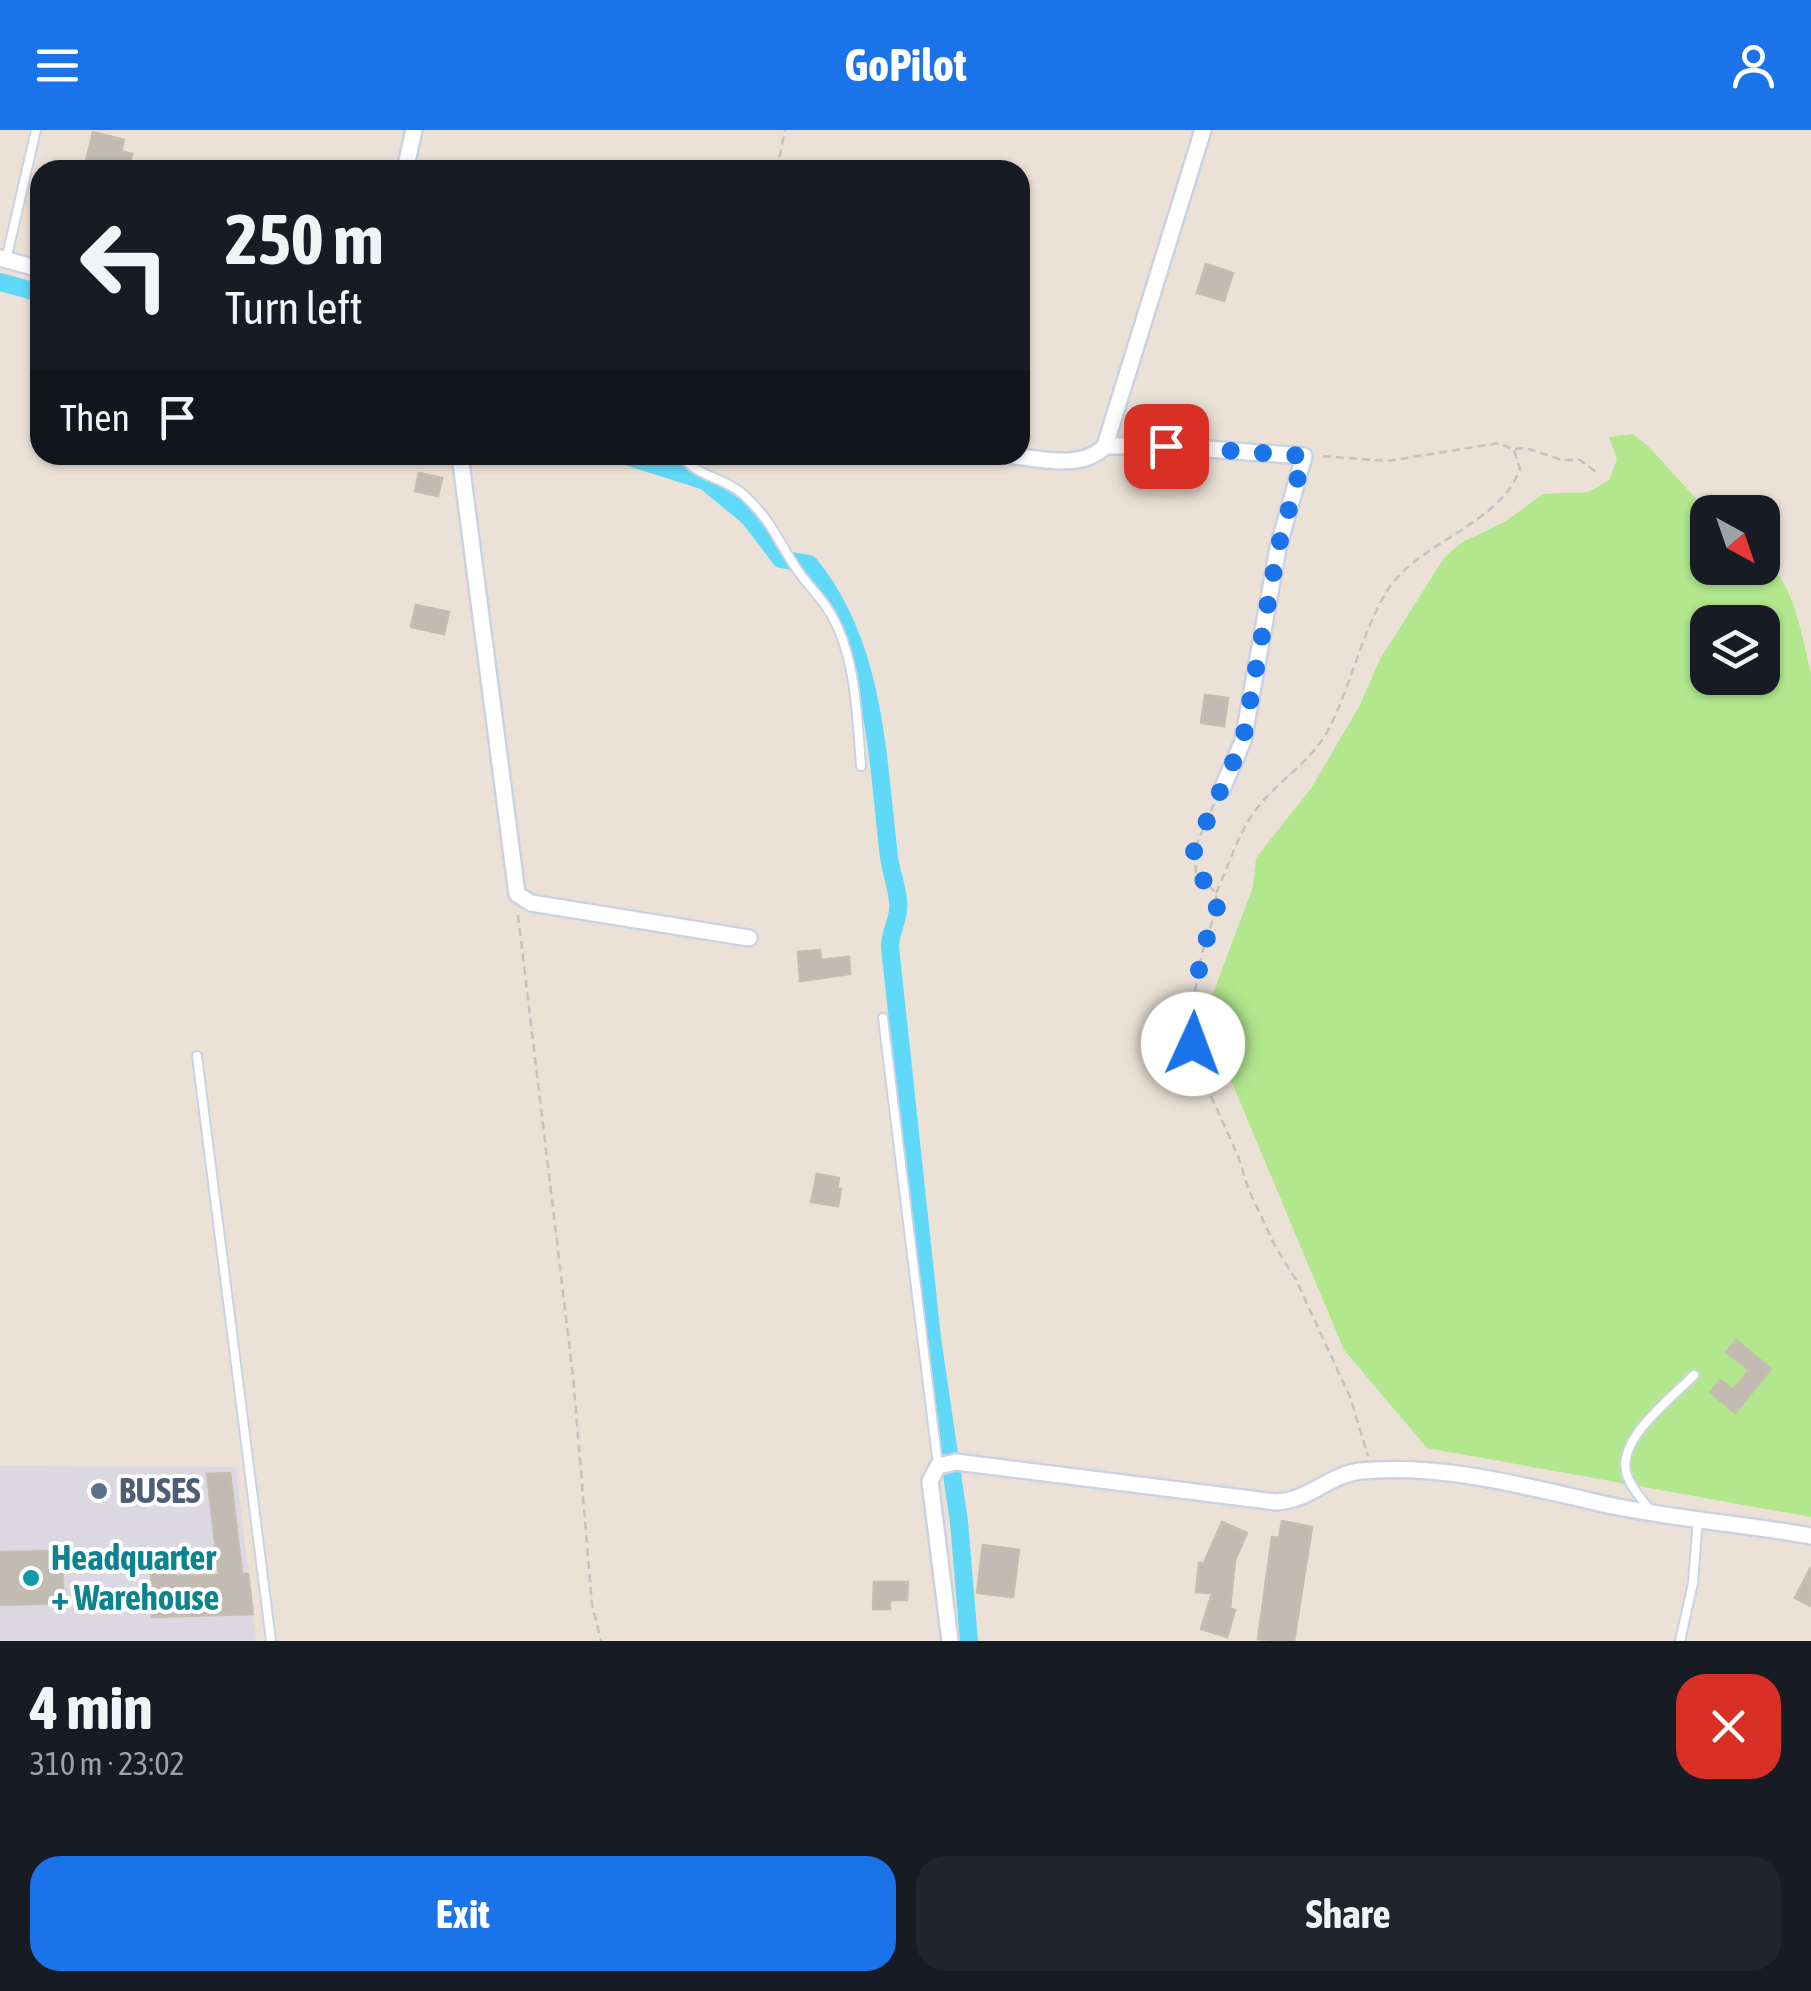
<!DOCTYPE html>
<meta charset="utf-8">
<style>
:root{--surface:#171b24;--page:#20242c;--text:#f1f3f6;--muted:#9ea1a6;--accent:#1a73e8}
body{margin:0;font-family:"Asap Condensed",sans-serif;background:var(--page);color:var(--text);height:100vh;display:flex;flex-direction:column;font-size:38px;white-space:nowrap}
*{box-sizing:border-box;margin:0}
p{font-size:32px;color:var(--muted)}
.icon{flex:none;width:55px;height:55px;fill:none;stroke:currentColor;stroke-width:2;stroke-linecap:round;stroke-linejoin:round}
.map{position:relative;height:1511px;overflow:hidden}
.drawer{display:flex;flex-direction:column;background:var(--surface);flex:1}
.drawer>*{flex:none}
.guide{position:absolute;left:30px;top:30px;width:1000px;height:305px;border-radius:30px;box-shadow:0 2px 8px #0004;background:#171b24;color:var(--text);overflow:hidden}
.needle{width:65px;rotate:140deg}
.controls{position:absolute;left:1690px;top:365px;display:grid;gap:20px}
.controls a{display:grid;place-items:center;width:90px;height:90px;border-radius:20px;background:var(--surface);box-shadow:0 2px 8px #0004;font-size:50px}
.pin{position:absolute;display:grid;place-items:center;width:85px;height:85px;color:#fff;margin:-42px;border-radius:20px;box-shadow:0 5px 15px #0006}
.me{position:absolute;width:110px;margin:-55px;rotate:2deg;stroke-linejoin:round;filter:drop-shadow(0 0 8px #0008)}
.turn{display:flex;align-items:center;gap:35px;height:210px;padding:0 30px;font-size:45px}
.turn .icon{width:130px;height:130px;stroke-width:2.5}
.turn b{display:block;font-size:70px;line-height:85px}
.then{display:flex;align-items:center;height:95px;padding:0 30px;background:#0003;gap:20px;font-size:38px}
.round{display:grid;place-items:center;flex:none;width:105px;height:105px;border-radius:30px;background:var(--page)}
.summary{display:flex;align-items:center;justify-content:space-between;height:170px;padding:0 30px}
h1{font-size:60px;font-weight:700;line-height:75px}
.cta{display:flex;gap:20px;margin-top:auto;padding:20px 30px}
.cta a{flex:1;height:115px;border-radius:30px;background:var(--accent);color:#fff;font-size:40px;font-weight:700;line-height:115px;text-align:center}
.cta a+a{background:var(--page);color:var(--text)}
header{display:flex;justify-content:space-between;align-items:center;height:130px;padding:0 30px;background:var(--accent);color:#fff;font-size:45px;font-weight:700}
.map>svg:first-child{display:block}
.industrial{fill:#dbd8e2}
.green{fill:#b2e78e;fill-rule:evenodd}
.lines{fill:none;stroke-linecap:round;stroke-linejoin:round}
.canal{stroke:#60d8f7;stroke-width:18}
.building{fill:#c2bbb4;stroke:#c6bdb1;stroke-width:2.5}
.lane-casing{stroke:#ccd2e2;stroke-width:12}
.street-casing{stroke:#ccd2e2;stroke-width:20}
.path{stroke:#c3c3c3;stroke-width:2.5;stroke-dasharray:8 5;stroke-linecap:butt}
.lane{stroke:#fff;stroke-width:8}
.street{stroke:#fff;stroke-width:15}
.route{stroke:#1a73e8;stroke-width:18;stroke-dasharray:0 32.4}
.service-dot{fill:#5c6f8a;stroke:#fff;stroke-width:4}
.culture-dot{fill:#0f9aa8;stroke:#fff;stroke-width:4}
.labels{text-anchor:middle;stroke-width:8;stroke-linejoin:round;paint-order:stroke}
.service-label{font-size:35px;font-weight:bold;fill:#4e5e75;stroke:#fff;text-anchor:start}
.culture-label{font-size:35px;font-weight:bold;fill:#0d838f;stroke:#fff;text-anchor:start}
</style>
<header><svg class="icon" aria-label="menu" viewBox="0 0 24 24"><path d="M4 6h16M4 12h16M4 18h16"/></svg>GoPilot<svg class="icon" aria-label="person" viewBox="0 0 24 24"><circle cx="12" cy="8" r="4"/><path d="M4 21q1-7 8-7t8 7"/></svg></header>
<div class="map">
<svg width="1811" height="1511" viewBox="0 0 1811 1511">
<rect width="100%" height="100%" fill="#ebe1d7"/>
<path class="industrial" d="M0,1336l236,1 20,174h-256z"/>
<path class="green" d="M1633,304l17,14 58,64v56h54l1,-11c32,29 38,76 48,116v844l-384,-69 -83,-98 -137,-327 5,-27 41,-109 3,-29 56,-71 48,-82 20,-46 64,-101 17,-15 45,-22 37,-27 46,-2 20,-12 8,-21 -8,-22zM1708,492h54v56h-54z"/>
<g class="lines">
<g class="canal">
<path d="M0,152l40,11"/>
<path d="M623,325l82,26 44,36 32,42 28,5c67,81 68,193 80,293 2,17 11,37 9,53 -1,13 -8,23 -8,37l42,391 27,184 10,119"/>
</g>
</g>
<g class="building">
<path d="M93,2l31,8 -3,11 11,3 -4,16h-44z"/>
<path d="M1206,134l27,9 -9,28 -27,-8z"/>
<path d="M419,343l23,5 -4,18 -23,-5z"/>
<path d="M416,475l33,7 -5,22 -33,-7z"/>
<path d="M1205,565l23,3 -4,28 -23,-3z"/>
<path d="M820,820l1,10 28,-3 1,17 -50,7 -2,-29z"/>
<path d="M817,1044l22,4 -2,10 4,1 -3,17 -27,-4z"/>
<path d="M1736,1210l35,29 -36,44 -25,-21 10,-12 13,10 16,-20 -23,-18z"/>
<path d="M230,1343l12,101h6l5,40 -101,3 -1,-52h22v11l46,-1 -12,-101z"/>
<path d="M1282,1391l30,6 -18,114 -36,-2 14,-102 7,1z"/>
<path d="M1222,1392l25,11 -12,27 -5,48 5,2 -8,27 -26,-8 11,-36 -16,-1 3,-29h5z"/>
<path d="M983,1415l36,5 -6,47 -36,-4z"/>
<path d="M62,1421l1,52 -63,2v-53z"/>
<path d="M1811,1437v39l-16,-8z"/>
<path d="M874,1452h34l-1,18h-17v9h-17z"/>
</g>
<g class="lines">
<defs>
<g id="lane">
<path d="M6,130l30,-130"/>
<path d="M681,325c15,22 44,22 64,41 26,25 30,39 49,69 9,15 23,28 33,43 29,43 30,108 34,158"/>
<path d="M883,888l55,448"/>
<path d="M197,926l74,585"/>
<path d="M1651,1381c-8,-10 -18,-21 -23,-33 -16,-36 43,-79 66,-103"/>
<path d="M1680,1511l13,-58 5,-65"/>
</g>
<g id="street">
<path d="M405,40l9,-40"/>
<path d="M0,128l40,11"/>
<path d="M1105,316h61l138,10 -26,92 -35,193 -21,48"/>
<path d="M460,325l57,439 14,9 218,35"/>
<path d="M1007,325c30,3 75,16 98,-9l98,-316"/>
<path d="M950,1511l-20,-160 8,-15 18,-4 320,40c32,-1 53,-27 84,-31 84,-8 167,16 248,34 67,14 136,19 203,31"/>
</g>
</defs>
<use href="#lane" class="lane-casing"/>
<use href="#street" class="street-casing"/>
<g class="path">
<path d="M777,40l8,-40"/>
<path d="M1515,319l11,-1 36,12h18l16,12"/>
<path d="M1214,674l-20,46 2,23 20,20 1,14 -15,46 -13,72 4,19 9,32 36,80 10,32 27,58 21,34 54,117 18,59"/>
<path d="M1216,763c13,-28 21,-57 39,-82 21,-29 54,-47 72,-79 24,-44 34,-99 60,-141 29,-48 113,-66 133,-122l-6,-19 -15,-7 -111,18 -68,-5"/>
<path d="M518,785l55,461 19,228 9,37"/>
<path d="M73,1436l108,-4"/>
</g>
<use href="#lane" class="lane"/>
<use href="#street" class="street"/>
</g>
<g class="lines">
<path class="route" d="M1166,316l138,10 -26,92 -35,192 -49,110 2,23 20,20 1,14 -15,46 -13,72 4,19"/>
</g>
<circle class="service-dot" cx="99" cy="1361" r="10"/>
<circle class="culture-dot" cx="31" cy="1448" r="10"/>
<g class="labels">
<g class="service-label">
<text x="119" y="1373">BUSES</text>
</g>
<g class="culture-label">
<text x="51" y="1440">Headquarter<tspan x="51" dy="40">+ Warehouse</tspan></text>
</g>
</g>
</svg>
<div class="controls">
<a><svg class="needle" viewBox="-14 -14 28 28"><path d="M0-13l5 13h-10z" fill="#e53935"/><path d="M0 13l5-13h-10z" fill="#9ea1a6"/></svg></a>
<a><svg class="icon" aria-label="layers" viewBox="0 0 24 24"><path d="M12 4l9 5-9 5-9-5zM3 14l9 5 9-5"/></svg></a>
</div>
<div class="pin" style="left:1166px;top:316px;background:#d93025"><svg class="icon" aria-label="arrive" viewBox="0 0 24 24"><path d="M6 21V4h12l-3 4 3 4H6"/></svg></div>
<svg class="me" style="left:1193px;top:914px" viewBox="-20 -20 40 40"><circle r="19" fill="#fff"/><path d="M0-13L10 11 0 6-10 11z" fill="#1a73e8"/></svg>
<div class="guide">
<div class="turn"><svg class="icon" aria-label="left" viewBox="0 0 24 24"><path d="M17 20v-9H6M10 6l-5 5 5 5"/></svg><div><b>250 m</b>Turn left</div></div>
<div class="then">Then<svg class="icon" aria-label="arrive" viewBox="0 0 24 24"><path d="M6 21V4h12l-3 4 3 4H6"/></svg></div>
</div>
</div>
<section class="drawer">
<div class="summary"><div><h1>4 min</h1><p>310 m · 23:02</p></div><a class="round" style="background:#d93025;color:#fff"><svg class="icon" aria-label="close" viewBox="0 0 24 24"><path d="M6 6l12 12M18 6L6 18"/></svg></a></div>
<div class="cta"><a>Exit</a><a>Share</a></div>
</section>
